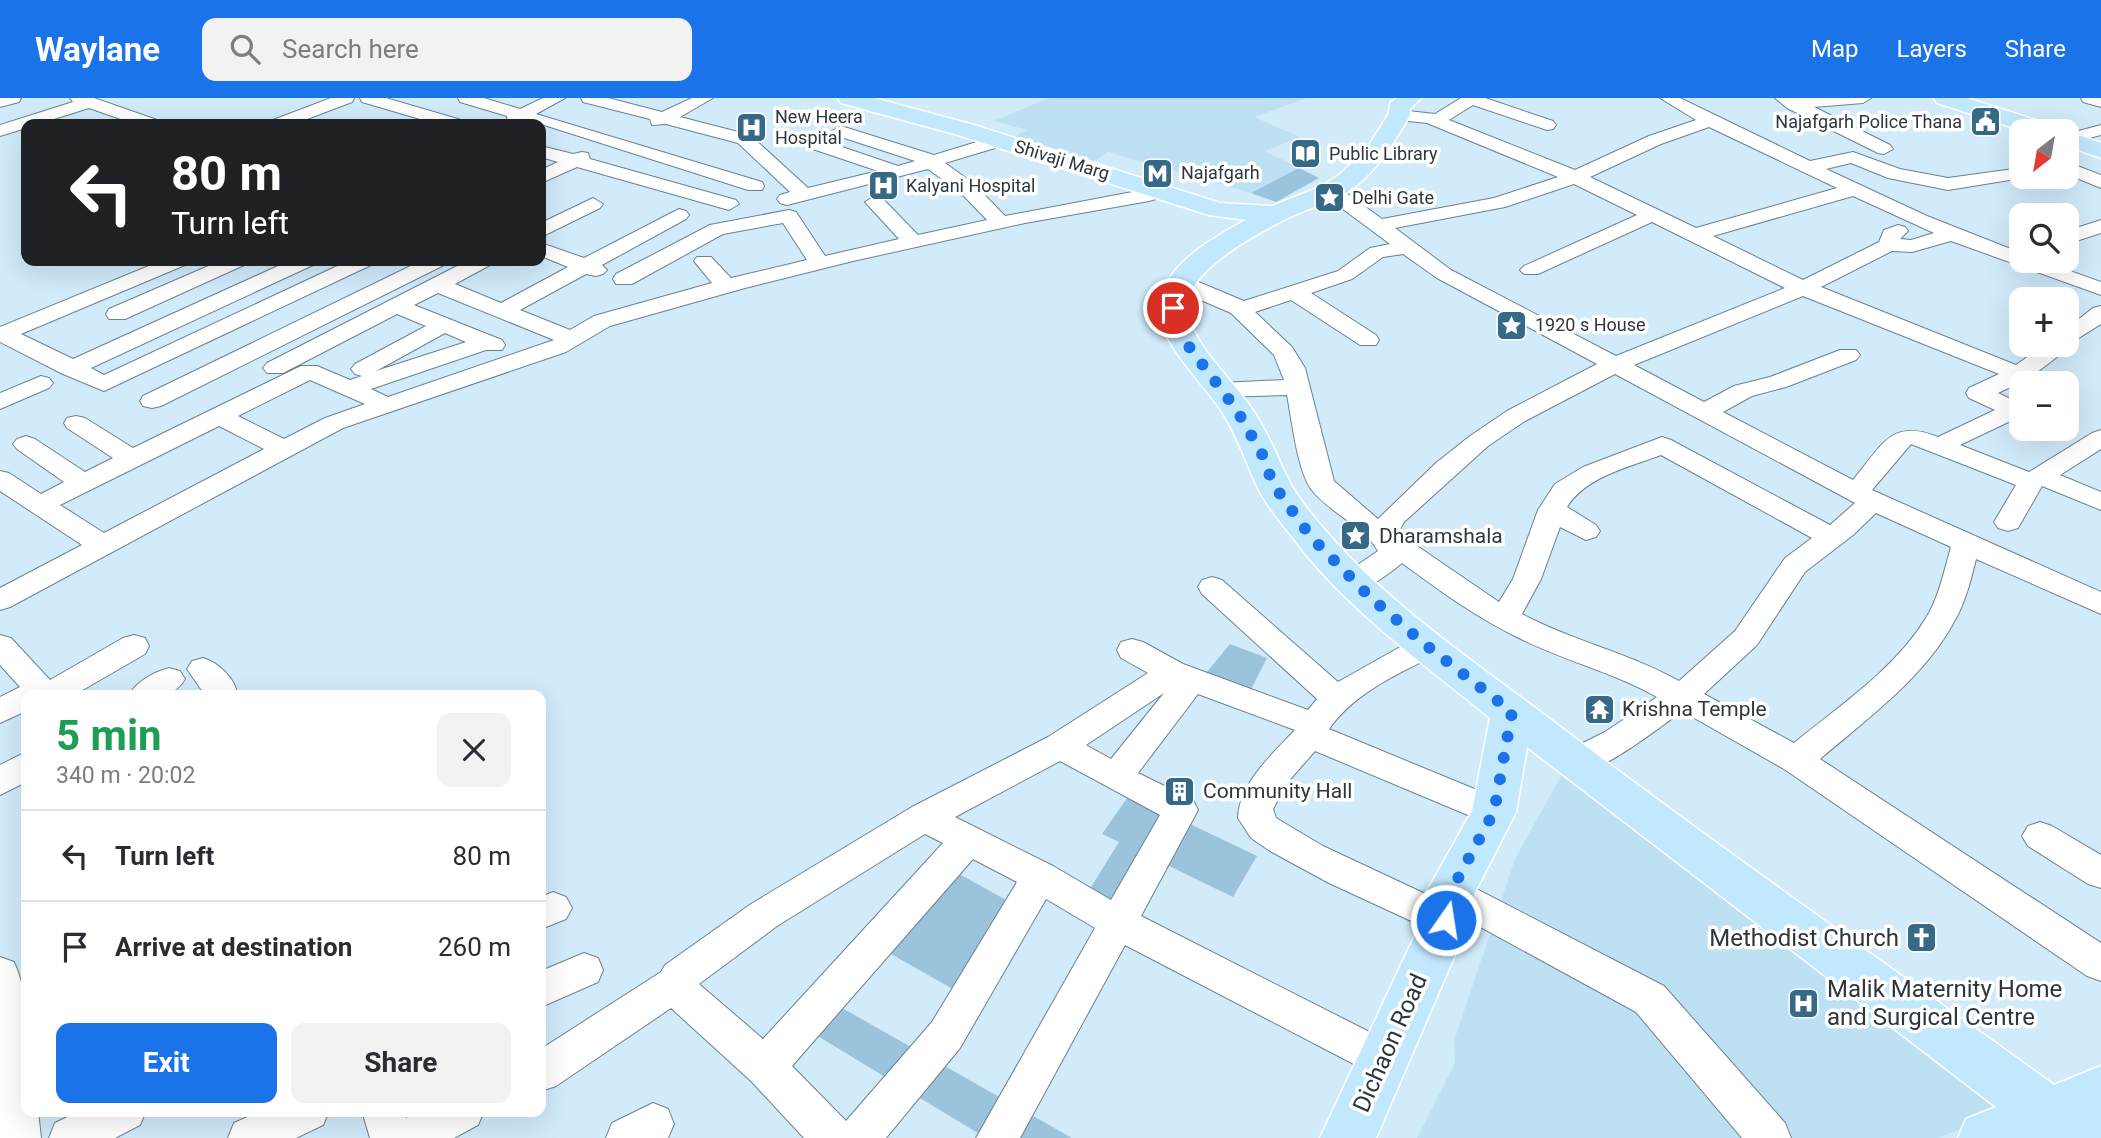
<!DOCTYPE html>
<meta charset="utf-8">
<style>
:root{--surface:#fff;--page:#f2f2f3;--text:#2b2b33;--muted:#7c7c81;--line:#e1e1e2;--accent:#1a73e8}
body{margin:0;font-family:Roboto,sans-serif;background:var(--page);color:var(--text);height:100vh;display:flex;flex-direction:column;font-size:26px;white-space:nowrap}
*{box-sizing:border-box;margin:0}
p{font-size:23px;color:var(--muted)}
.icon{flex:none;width:38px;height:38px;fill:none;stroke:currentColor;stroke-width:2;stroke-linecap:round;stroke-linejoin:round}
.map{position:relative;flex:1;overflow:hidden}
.panel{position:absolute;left:21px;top:592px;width:525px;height:427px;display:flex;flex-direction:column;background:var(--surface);border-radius:14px;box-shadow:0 7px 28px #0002}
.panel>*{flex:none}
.top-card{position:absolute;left:21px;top:21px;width:525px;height:147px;border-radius:14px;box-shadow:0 7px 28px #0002;background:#202124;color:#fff;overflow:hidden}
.needle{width:46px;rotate:211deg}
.controls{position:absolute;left:2009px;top:21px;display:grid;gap:14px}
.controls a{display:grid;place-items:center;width:70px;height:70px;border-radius:14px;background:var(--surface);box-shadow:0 7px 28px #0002;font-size:35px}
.pin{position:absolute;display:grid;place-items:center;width:60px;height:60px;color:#fff;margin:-30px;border:4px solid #fff;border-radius:50%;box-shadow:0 2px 7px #0007}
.me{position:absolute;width:77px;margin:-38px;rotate:13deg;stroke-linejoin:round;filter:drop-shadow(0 0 5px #0008)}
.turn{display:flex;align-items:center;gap:24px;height:147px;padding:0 35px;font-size:32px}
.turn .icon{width:91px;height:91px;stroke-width:2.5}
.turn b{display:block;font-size:49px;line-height:60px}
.round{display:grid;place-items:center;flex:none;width:74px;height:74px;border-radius:14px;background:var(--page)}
.headline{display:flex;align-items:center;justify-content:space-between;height:119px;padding:0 35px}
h1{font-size:42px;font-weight:700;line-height:52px;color:#1e9e55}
.primary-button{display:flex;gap:14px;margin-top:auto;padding:14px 35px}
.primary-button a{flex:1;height:80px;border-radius:14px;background:var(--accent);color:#fff;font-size:28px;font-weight:700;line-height:80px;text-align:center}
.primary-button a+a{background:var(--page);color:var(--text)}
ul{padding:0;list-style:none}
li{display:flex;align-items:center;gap:21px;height:91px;padding:0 35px;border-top:2px solid var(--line)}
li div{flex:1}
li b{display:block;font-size:26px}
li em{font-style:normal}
header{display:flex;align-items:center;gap:42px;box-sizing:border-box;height:98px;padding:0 35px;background:var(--accent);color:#fff}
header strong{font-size:33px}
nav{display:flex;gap:38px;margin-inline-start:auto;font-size:24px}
.search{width:490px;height:63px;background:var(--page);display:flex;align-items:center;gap:18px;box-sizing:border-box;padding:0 24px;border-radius:14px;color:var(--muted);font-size:26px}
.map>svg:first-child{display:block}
.built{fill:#bee0f3}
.green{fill:#9bc3dc}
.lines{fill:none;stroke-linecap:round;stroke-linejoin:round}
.minor-casing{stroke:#6a8290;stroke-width:2}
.major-casing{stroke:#fff;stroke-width:3}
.minor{fill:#fff;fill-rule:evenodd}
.major{fill:#c2e8fe;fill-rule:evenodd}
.route{stroke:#1a73e8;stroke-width:12;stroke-dasharray:0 21.6}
.labels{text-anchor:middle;stroke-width:7;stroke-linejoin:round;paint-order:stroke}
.far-poi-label{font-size:18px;fill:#2d373e;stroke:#fff;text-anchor:start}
.far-street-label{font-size:18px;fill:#2d373e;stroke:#fff}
.poi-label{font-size:21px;fill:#2d373e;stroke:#fff;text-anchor:start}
.near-poi-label{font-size:24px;fill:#2d373e;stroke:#fff;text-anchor:end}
.near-street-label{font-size:24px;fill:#2d373e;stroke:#fff}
</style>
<header>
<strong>Waylane</strong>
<div class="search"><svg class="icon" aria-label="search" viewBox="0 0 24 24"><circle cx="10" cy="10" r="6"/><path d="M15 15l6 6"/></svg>Search here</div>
<nav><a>Map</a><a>Layers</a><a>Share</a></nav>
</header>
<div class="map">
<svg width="2101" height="1040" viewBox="0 0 2101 1040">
<rect width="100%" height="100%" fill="#d1ebfb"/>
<g class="built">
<path d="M1048,0h259l-53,19 46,20 -35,14 34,17 -48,25 -143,-41 -14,9 -82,-23 15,-8 -33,-9z"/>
<path d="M1567,667l451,342 -81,31h-520l38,-75 -1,-22 61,-182z"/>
</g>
<g class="green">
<path d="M1299,70l20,10 -43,24 -25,-9z"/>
<path d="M1230,546l37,14 -19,37 -46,-17z"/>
<path d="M1132,693l37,21 -56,101 -30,-13 36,-58 -17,-8z"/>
<path d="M1188,725l69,33 -24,41 -72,-35z"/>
<path d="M954,773l68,38 -57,87 -81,-46z"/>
<path d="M835,906l237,134h-86l-175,-106z"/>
</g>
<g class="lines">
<defs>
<g id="minor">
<path d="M0,0h21l-2,4 -19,5z"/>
<path d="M70,0h24l63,22 3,4h-25l-46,-16 -51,16h-12v4l-26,8v-11l73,-23z"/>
<path d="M331,0h23l-2,4 -58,22h-24l3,-4z"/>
<path d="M360,0h26l75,22 3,4h-27l-75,-22z"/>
<path d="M458,0h26l36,11 23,-11h22l-29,16 226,68 2,4 -2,4h-14l-207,-66 -19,-3 -14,1 -1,-6 -47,-14z"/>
<path d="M581,0h27l54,14 30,-14h21l-33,19 70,18 58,53 70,-17 -89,-30 -3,-4 3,-4h12l97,33 17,-5 -80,-26 -3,-4 9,-5 93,29 59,-18h12l3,4 -3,4 -60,18 29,21 31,32 138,-26 13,-6 10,6 -10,9 -7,2 -124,22 -172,38 -108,27 -135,38 -44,26 -223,76 -333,179 -10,3v-22l82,-43 -82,-54v-20l9,2 32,21 23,-12 -47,-33 -4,-5 4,-5 9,-3 9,3 50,33 28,-14 -46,-30 -3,-5 3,-5 9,-2 9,2 48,30 168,-82h16l33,14 12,-4 -7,-2 -4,-5 4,-5 71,-38 -29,-12 -114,59h-16l-4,-5 4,-5 200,-102h26l-3,4 -35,19 46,19 67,-36 -27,-11v-13l43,15 95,-49 7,2 3,4 -3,4 -84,46 5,5 -4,4 -7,2 -10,-2 -66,36 50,20 24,-14 118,-33 -18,-22 3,-4h14l20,21 76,-18 -24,-37 -60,11 -91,50h-16l-3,-5 3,-5 94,-49 79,-15 7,2 29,44 74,-17 -34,-37 10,-6 7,2 36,37 69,-15 -27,-28 -32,-23 -141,36 -7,-2 -3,-4 3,-4 10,-3 -52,-49 -72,-19 -14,1 -2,-6 -67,-17zM438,195l116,47 -166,57 -17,-8 115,-39h16l3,-5 -3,-5 -88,-35zM445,235l21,9 -90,29zM310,282l55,24 -40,14 -41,21 -46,-23zM219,328l45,23 -160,84 -44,-28z"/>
<path d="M1461,0h24l68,23 3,4 -3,4 -6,1 -74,-25 -24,15 126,50 74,-34 47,-16 -36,-22h20l130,63 43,-9 47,17 48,9 73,-10v9h7l-80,13 -60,-12 -37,-15 -25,6 101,47 94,37v8h21l59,21v13l-150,-54 -39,11 -20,-1 -71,36 195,78 28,-20h23v-17l26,-20 8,-2v18l-32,20 -3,6 -30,23 12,5 4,5h-33l-21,10 23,11v12l-61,29 69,27 63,-39 9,-3v19l-41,26 41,17v18l-59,-24 -24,42 -10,3 -10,-3 -4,-6 22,-37 -105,-41 -39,46 229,102v22l-125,-55c-5,20 -10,42 -21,61 -30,57 -87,98 -135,139l281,184v38l-14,-5 -303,-207 -102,-58c-20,15 -85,65 -108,63 -4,0 -7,-2 -11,-3l-5,-9 5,-9 42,-21 52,-35c-44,-25 -93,-36 -138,-59 -42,-20 -79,-47 -117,-75 -16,13 -38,31 -59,26l-4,-7 4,-7 35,-24c-15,-26 -49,-38 -67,-62 -14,-20 -19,-69 -24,-94l-66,2 -9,-2 -3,-5 3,-5 9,-2 63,-3 -10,-25 -43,-42 -58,-25 -3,-5 3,-5h16l55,23 94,-30 32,-23 20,-4 -66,-49 -3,-4 3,-4h14l44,32 112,-21 64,-21 -131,-54 -28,-3 -9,-5 9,-5 36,4zM1709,29l128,61 -141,40 -106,-51 71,-33zM1574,86l63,31 -113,51 -4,4 4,4h14l114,-52 133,66 -169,68 -165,-86 -56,-42 110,-21zM1853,98l81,37 -23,7 -11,-1 8,-8 -3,-4 -7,-2 -14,5 -5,12 -76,38 -90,-44zM1403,156l34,24 160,86 -90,47 -37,25 -34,27 -58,56 -44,-38 -29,-113 -13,-21 -37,-35 36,-12 69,45h16l3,-5 -3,-5 -65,-42 41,-14 31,-22zM1803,198l196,78 -30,14 -3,5 3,5 26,12 -57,27c-48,-19 -56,9 -85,43l-130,-68 29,-16 34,-9 70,-27 4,-5 -4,-5h-16l-70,27 -36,9 -30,16 -70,-37zM1615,276l240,129 -25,22 -159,-85 -9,-3 -79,30 -28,17 -17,26 -25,69 -14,23 -101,-69 6,-11 84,-76 37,-25zM1661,357l151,83 -27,20 -50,73 -56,50c-50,-28 -107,-40 -157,-67l19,-35 19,-52 26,13 10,-3 4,-6 -4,-6 -29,-18c18,-30 62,-40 94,-52zM1876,415l75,34c-7,24 -12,50 -25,71 -31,51 -87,88 -132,125l-90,-49 53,-49 48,-73 48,-37z"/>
<path d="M1775,0h96l-8,5 -49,4 76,38 3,4 -9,5 -6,-1 -91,-45z"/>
<path d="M2081,0h20v9l-18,-5z"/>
<path d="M2101,27v10l-34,9v-10z"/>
<path d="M541,48l32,8 9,-2 6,1 2,6 146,41 3,4 -10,6 -152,-43 -36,16v-13l17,-8 -17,-5z"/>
<path d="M2067,64l34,13v13l-34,-14z"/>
<path d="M593,100l10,6 -3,4 -59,29v-14z"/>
<path d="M2101,122v13l-34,11v-13z"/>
<path d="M161,163h27l-3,4 -164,69 52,25 216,-98h27l-3,4 -222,103 13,7 244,-114h26l-3,4 -267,126 -41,-17 -63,-32v-15z"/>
<path d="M220,163h27l-3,4 -119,54h-16l-3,-5 3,-5z"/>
<path d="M421,163h26l-3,4 -283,141 -9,2 -9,-2 -3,-5 3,-5z"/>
<path d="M41,278l8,2 4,5 -4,5 -49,21v-16z"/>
<path d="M1212,479l10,3 116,102 78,-44 11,-3 11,3 4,8 -4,8c-39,19 -84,39 -109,75l177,73 5,10 -5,10 -12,4 -179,-75 -28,32 -14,26 3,9 47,28 111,52 -2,-5 5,-11 13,-4 13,4 201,104 121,137 6,15h-49l-106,-126 -172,-94 -5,13 -13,5 -13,-5 -104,-48 -59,-32 -19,-13 -13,-20c1,-34 34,-64 57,-88l-97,-36 -60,79 55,27 5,10 -57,106 256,130 6,13 -6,13 -14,6 -14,-6 -244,-127 -105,193h-44l119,-210 -49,-29 -86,149 -74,90h-82l-53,-57 -80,-73 -115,78 -15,5v-42l120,-77 4,-7 86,-61 161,-97 136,-70 100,-64 -27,-15 -4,-8 4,-8 11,-3 11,3 40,22 125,46 9,-11 -115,-105 -4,-7 4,-7zM1164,595l-53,66 -25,-14zM1060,663l100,54 -49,85 -58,-34 -98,-49zM925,736l18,9 -180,196 -64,-55 78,-58zM973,761l44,23 -85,140 -86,99 -54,-55z"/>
<path d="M0,537l11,3 39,42 73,-42 11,-3 11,3 4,8 -4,8 -71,41h-48v16l-26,12v-26l20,-10 -20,-22z"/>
<path d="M203,560c14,4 33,20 34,37h-32l-18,-26 5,-8z"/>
<path d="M169,570l11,3 5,8c-12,21 -34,16 -56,16 8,-14 25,-23 40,-27z"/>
<path d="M26,654v30l-26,13v-30z"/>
<path d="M2040,724l12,4 49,29v33l-13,-4 -60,-38 -6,-10 6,-10z"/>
<path d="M553,794l13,5 6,11 -6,11 -25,10v-32z"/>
<path d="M584,855l14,5 5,12 -5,12 -57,25v-36z"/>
<path d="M0,859l14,5c19,41 12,104 12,149h12l3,27h-41z"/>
<path d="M653,1005l15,6 6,15 -6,14h-62l6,-15z"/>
<path d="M80,1013h66l-6,14 -25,13h-66l6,-15z"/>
<path d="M261,1013h68l-6,14 -27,13h-68l6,-15z"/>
<path d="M362,1013h42l2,7 13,-7h65l-6,14 -24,13h-84z"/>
</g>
<g id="major">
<path d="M838,0h36l100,27 246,78 52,3 50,-20 17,-11 27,-25 22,-35 3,-13 6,-4h24l-11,11v6c-15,26 -30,51 -54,71 -22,17 -50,22 -74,35 -29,15 -95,50 -95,87 1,30 43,70 60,94 18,24 29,52 42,79 8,16 23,34 35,48 62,73 146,130 222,187 166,127 338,246 508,369l47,-19v72h-143l8,-19 30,-12 -469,-360 -11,65 -42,82 -4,26 -94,218h-56l102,-218 4,-27 46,-82 18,-93c-65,-53 -142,-108 -193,-175 -14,-18 -33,-40 -42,-61 -11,-25 -19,-49 -34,-72 -17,-25 -65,-72 -62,-103 4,-42 54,-69 87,-87l-37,-5 -251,-80 -117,-32z"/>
<path d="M1934,0h33l87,28 3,5h-33l-87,-28z"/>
<path d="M2066,33h1l34,12v15l-34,-12z"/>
</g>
</defs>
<use href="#minor" class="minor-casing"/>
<use href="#major" class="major-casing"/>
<use href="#minor" class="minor"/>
<use href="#major" class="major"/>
</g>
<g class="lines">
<path class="route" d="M1173,210l8,28 55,73 26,45 11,30 38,53 60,61 56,48 85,66 -18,100 -44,81 -4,27"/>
</g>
<defs>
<symbol id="civic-square" viewBox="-11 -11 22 22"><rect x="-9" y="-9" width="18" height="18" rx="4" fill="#356986" stroke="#fff"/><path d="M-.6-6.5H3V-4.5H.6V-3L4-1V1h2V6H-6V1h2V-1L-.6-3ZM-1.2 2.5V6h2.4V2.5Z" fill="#fff"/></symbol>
<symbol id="hospital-square" viewBox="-11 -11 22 22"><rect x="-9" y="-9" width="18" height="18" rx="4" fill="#356986" stroke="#fff"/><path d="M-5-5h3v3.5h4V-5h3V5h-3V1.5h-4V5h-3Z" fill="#fff"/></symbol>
<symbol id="library-square" viewBox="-11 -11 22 22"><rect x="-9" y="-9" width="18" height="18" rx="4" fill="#356986" stroke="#fff"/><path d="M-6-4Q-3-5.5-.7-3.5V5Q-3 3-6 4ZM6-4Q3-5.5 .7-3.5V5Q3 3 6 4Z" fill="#fff"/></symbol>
<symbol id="metro-square" viewBox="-11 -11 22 22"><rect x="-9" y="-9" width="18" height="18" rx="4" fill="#356986" stroke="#fff"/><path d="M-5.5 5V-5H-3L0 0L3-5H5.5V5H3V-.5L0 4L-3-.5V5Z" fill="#fff"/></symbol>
<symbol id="sight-square" viewBox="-11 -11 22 22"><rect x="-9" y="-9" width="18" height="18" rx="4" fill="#356986" stroke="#fff"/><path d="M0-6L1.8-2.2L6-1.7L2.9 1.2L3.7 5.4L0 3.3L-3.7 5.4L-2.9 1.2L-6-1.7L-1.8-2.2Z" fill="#fff"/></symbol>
<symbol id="temple-square" viewBox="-11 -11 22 22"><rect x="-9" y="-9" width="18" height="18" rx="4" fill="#356986" stroke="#fff"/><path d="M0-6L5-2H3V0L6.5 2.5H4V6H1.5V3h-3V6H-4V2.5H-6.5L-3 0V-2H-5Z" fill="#fff"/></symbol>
<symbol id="building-square" viewBox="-11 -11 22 22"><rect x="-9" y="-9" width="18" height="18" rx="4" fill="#356986" stroke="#fff"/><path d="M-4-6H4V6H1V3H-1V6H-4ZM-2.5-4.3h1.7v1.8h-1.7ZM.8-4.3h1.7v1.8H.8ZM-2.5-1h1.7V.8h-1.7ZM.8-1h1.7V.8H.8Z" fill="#fff"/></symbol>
<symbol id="church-square" viewBox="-11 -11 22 22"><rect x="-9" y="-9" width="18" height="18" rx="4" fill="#356986" stroke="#fff"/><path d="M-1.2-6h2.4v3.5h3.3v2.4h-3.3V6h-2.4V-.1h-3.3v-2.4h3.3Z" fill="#fff"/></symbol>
</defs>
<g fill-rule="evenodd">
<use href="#civic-square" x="1968" y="6" width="35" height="35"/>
<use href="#hospital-square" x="734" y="12" width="35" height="35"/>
<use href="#library-square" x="1288" y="38" width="35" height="35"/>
<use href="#metro-square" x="1140" y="58" width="35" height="35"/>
<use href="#hospital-square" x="866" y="70" width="35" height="35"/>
<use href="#sight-square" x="1312" y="82" width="35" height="35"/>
<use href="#sight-square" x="1494" y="210" width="35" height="35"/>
<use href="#sight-square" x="1338" y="420" width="35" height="35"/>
<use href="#temple-square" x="1582" y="594" width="35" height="35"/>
<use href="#building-square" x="1162" y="676" width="35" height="35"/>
<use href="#church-square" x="1904" y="822" width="35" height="35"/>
<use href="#hospital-square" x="1786" y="888" width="35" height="35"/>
</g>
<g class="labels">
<g class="far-poi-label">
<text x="775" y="25">New Heera<tspan x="775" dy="21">Hospital</tspan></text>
<text x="1962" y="30" text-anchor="end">Najafgarh Police Thana</text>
<text x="1329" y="62">Public Library</text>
<text x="1181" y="81">Najafgarh</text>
<text x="906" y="94">Kalyani Hospital</text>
<text x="1352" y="106">Delhi Gate</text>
<text x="1535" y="233">1920 s House</text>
</g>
<g class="far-street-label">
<text transform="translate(1062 62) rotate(17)" y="6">Shivaji Marg</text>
</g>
<g class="poi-label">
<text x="1379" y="445">Dharamshala</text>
<text x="1622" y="618">Krishna Temple</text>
<text x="1203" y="700">Community Hall</text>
</g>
<g class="near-poi-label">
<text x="1899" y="848">Methodist Church</text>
<text x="1827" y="899" text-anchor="start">Malik Maternity Home<tspan x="1827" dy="28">and Surgical Centre</tspan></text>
</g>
<g class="near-street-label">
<text transform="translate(1390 945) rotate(-66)" y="8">Dichaon Road</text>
</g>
</g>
</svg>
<div class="controls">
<a><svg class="needle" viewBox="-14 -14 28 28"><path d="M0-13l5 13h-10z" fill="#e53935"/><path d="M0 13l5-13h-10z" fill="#7c7c81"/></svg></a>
<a><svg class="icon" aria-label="search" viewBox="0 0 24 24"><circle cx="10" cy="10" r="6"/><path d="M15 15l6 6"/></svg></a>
<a>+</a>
<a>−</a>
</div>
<div class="pin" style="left:1173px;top:210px;background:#d93025"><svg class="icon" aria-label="arrive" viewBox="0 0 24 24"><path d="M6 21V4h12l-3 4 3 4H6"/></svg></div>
<svg class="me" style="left:1446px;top:822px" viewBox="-20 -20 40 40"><circle r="17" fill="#1a73e8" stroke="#fff" stroke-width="3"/><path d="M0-11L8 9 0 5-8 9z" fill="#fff"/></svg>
<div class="top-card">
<div class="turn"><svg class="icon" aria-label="left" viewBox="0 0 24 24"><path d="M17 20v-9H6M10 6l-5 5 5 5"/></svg><div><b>80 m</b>Turn left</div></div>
</div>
<section class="panel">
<div class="headline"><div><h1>5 min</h1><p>340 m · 20:02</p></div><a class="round"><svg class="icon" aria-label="close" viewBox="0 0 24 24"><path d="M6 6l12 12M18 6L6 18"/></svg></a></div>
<ul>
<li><svg class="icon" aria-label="left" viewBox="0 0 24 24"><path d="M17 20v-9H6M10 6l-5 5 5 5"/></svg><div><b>Turn left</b></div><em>80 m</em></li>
<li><svg class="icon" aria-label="arrive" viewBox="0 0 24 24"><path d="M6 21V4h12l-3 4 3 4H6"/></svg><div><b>Arrive at destination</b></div><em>260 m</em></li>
</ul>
<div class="primary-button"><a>Exit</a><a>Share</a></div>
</section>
</div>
